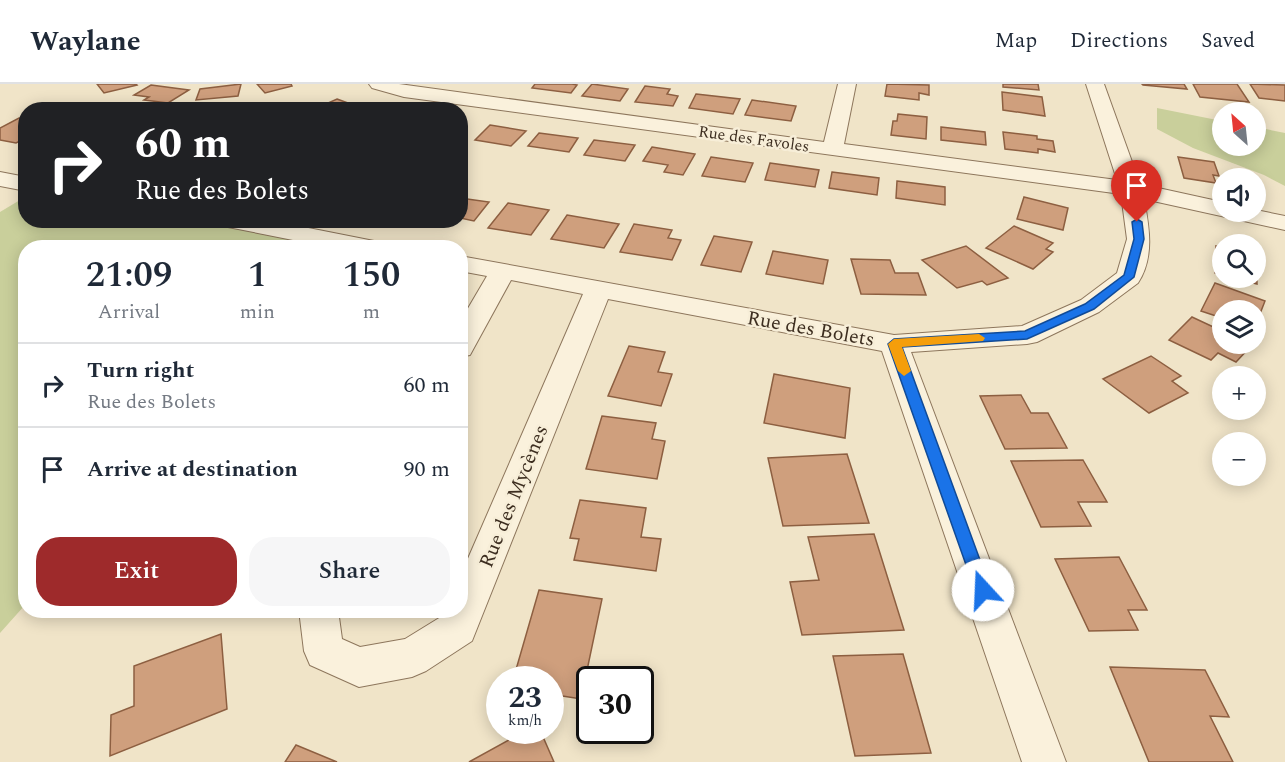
<!DOCTYPE html>
<meta charset="utf-8">
<style>
:root{--surface:#fff;--page:#f6f6f7;--text:#1f2937;--muted:#747a83;--line:#e0e1e3;--accent:#9e2a2b}
body{margin:0;font-family:Spectral,serif;background:var(--page);color:var(--text);height:100vh;display:flex;flex-direction:column;font-size:22px;white-space:nowrap}
*{box-sizing:border-box;margin:0}
p{font-size:20px;color:var(--muted)}
.icon{flex:none;width:33px;height:33px;fill:none;stroke:currentColor;stroke-width:2;stroke-linecap:round;stroke-linejoin:round}
.map{position:relative;flex:1;overflow:hidden}
.drawer{position:absolute;left:18px;top:156px;width:450px;height:378px;display:flex;flex-direction:column;background:var(--surface);border-radius:24px;box-shadow:0 3px 15px #0003}
.drawer>*{flex:none}
.banner{position:absolute;left:18px;top:18px;width:450px;height:126px;border-radius:24px;box-shadow:0 3px 15px #0003;background:#202124;color:#fff;overflow:hidden}
.needle{width:39px;rotate:333deg}
.tools{position:absolute;left:1212px;top:18px;display:grid;gap:12px}
.tools a{display:grid;place-items:center;width:54px;height:54px;border-radius:50%;background:var(--surface);box-shadow:0 3px 15px #0003;font-size:30px}
.speed{position:absolute;left:486px;top:582px;display:flex;gap:12px;font-size:30px;font-weight:700;text-align:center}
.speed>*{display:grid;place-content:center;width:78px;height:78px;border-radius:50%;background:var(--surface);box-shadow:0 3px 15px #0003;line-height:1}
.speed small{font-size:15px;font-weight:400}
.speed .limit{border:3px solid #111;border-radius:9px;background:#fff;color:#111}
.pin{position:absolute;display:grid;place-items:center;width:51px;height:51px;color:#fff;margin:-62px -26px;border-radius:50% 50% 50% 0;rotate:-45deg;box-shadow:0 0 6px #0007}
.pin .icon{rotate:45deg}
.me{position:absolute;width:66px;margin:-33px;rotate:340deg;stroke-linejoin:round;filter:drop-shadow(0 0 4px #0008)}
.turn{display:flex;align-items:center;gap:21px;height:126px;padding:0 18px;font-size:27px}
.turn .icon{width:78px;height:78px;stroke-width:2.5}
.turn b{display:block;font-size:42px;line-height:51px}
.eta{display:flex;justify-content:space-evenly;align-items:center;height:102px;text-align:center}
.eta b{font-size:36px;font-weight:600;line-height:42px}
.button{display:flex;gap:12px;margin-top:auto;padding:12px 18px}
.button a{flex:1;height:69px;border-radius:24px;background:var(--accent);color:#fff;font-size:24px;font-weight:600;line-height:69px;text-align:center}
.button a+a{background:var(--page);color:var(--text)}
ul{padding:0;list-style:none}
li{display:flex;align-items:center;gap:18px;height:84px;padding:0 18px;border-top:2px solid var(--line)}
li div{flex:1}
li b{display:block;font-size:22px}
li em{font-style:normal}
header{display:flex;align-items:center;gap:36px;box-sizing:border-box;height:84px;padding:0 30px;background:var(--surface);border-bottom:2px solid var(--line)}
header strong{font-size:28px}
nav{display:flex;gap:33px;margin-inline-start:auto;font-size:21px}
.map>svg:first-child{display:block}
.green{fill:#c9cf9b}
.building{fill:#cf9f7d;stroke:#8d5f41;stroke-width:1.5}
.lines{fill:none;stroke-linecap:round;stroke-linejoin:round}
.minor-casing{stroke:#8d765c;stroke-width:2}
.minor{fill:#faf1dc;fill-rule:evenodd}
.route{fill:#1a73e8;stroke:#114b97;stroke-width:1.5}
.slow{fill:#f59e0b}
.labels{text-anchor:middle;stroke-width:5;stroke-linejoin:round;paint-order:stroke}
.far-street-label{font-size:16px;fill:#3d2e20;stroke:#f7eed8}
.street-label{font-size:20px;fill:#3d2e20;stroke:#f7eed8}
</style>
<header>
<strong>Waylane</strong>
<nav><a>Map</a><a>Directions</a><a>Saved</a></nav>
</header>
<div class="map">
<svg width="1285" height="678" viewBox="0 0 1285 678">
<rect width="100%" height="100%" fill="#f0e4c8"/>
<g class="green">
<path d="M1157,24l65,13v25h34v-19l29,6v53l-21,-11 -71,-27 -36,-19z"/>
<path d="M25,113l1,23 196,1 133,27h-329l-1,357 -25,28v-421z"/>
</g>
<g class="building">
<path d="M97,0h39l1,1 -33,8z"/>
<path d="M241,0l-3,12 -42,4 4,-11z"/>
<path d="M257,0h34l1,2 -27,7z"/>
<path d="M535,0h37l5,1 -6,8 -39,-5z"/>
<path d="M592,0l36,5 -8,12 -38,-5z"/>
<path d="M887,0l42,1v10l-10,-2v7l-34,-4z"/>
<path d="M1003,0h35l1,6 -36,-3z"/>
<path d="M1142,0h42l3,5 -44,-4z"/>
<path d="M1193,0h44l12,18 -49,-5z"/>
<path d="M1250,0l35,1v16l-26,-3z"/>
<path d="M151,1l38,5 -21,13 -24,-3 5,-3 -15,-2z"/>
<path d="M645,2l25,3 -3,5 11,2 -5,10 -38,-4z"/>
<path d="M1002,8l40,5 3,19 -42,-6z"/>
<path d="M696,10l44,5 -7,15 -44,-6z"/>
<path d="M337,15l30,11 -50,-2z"/>
<path d="M752,16l44,6 -5,15 -46,-6z"/>
<path d="M898,30l29,3 -1,22 -35,-4 2,-14h4z"/>
<path d="M19,34l7,1v19l-10,5 -16,-3v-12z"/>
<path d="M490,41l36,6 -15,15 -36,-6z"/>
<path d="M941,43l44,5 1,13 -45,-5z"/>
<path d="M1003,48l34,4v3l16,2 2,11 -17,-3v4l-33,-4z"/>
<path d="M539,49l39,5 -9,14 -41,-6z"/>
<path d="M594,56l41,5 -10,16 -41,-6z"/>
<path d="M652,63l43,7 -12,21 -19,-3 4,-7 -25,-4z"/>
<path d="M711,73l42,6 -8,19 -43,-6z"/>
<path d="M1178,73l36,5 5,14 -6,-1 3,8 -32,-5z"/>
<path d="M770,79l49,7 -4,17 -50,-7z"/>
<path d="M832,88l47,6 -2,17 -48,-7z"/>
<path d="M897,97l48,6v18l-49,-7z"/>
<path d="M1024,113l44,11 -5,22 -46,-11z"/>
<path d="M460,114l29,4 -15,19 -14,-3z"/>
<path d="M508,119l41,7 -18,25 -43,-7z"/>
<path d="M567,131l52,9 -15,24 -53,-9z"/>
<path d="M634,140l38,6 -4,8 13,2 -9,20 -52,-8z"/>
<path d="M1014,142l39,17 -7,6 7,3 -20,17 -47,-21z"/>
<path d="M714,152l38,6 -11,30 -40,-7z"/>
<path d="M966,162l42,32 -21,7 -5,-4 -25,7 -35,-28z"/>
<path d="M1216,162l6,2v27l-7,-2z"/>
<path d="M773,167l55,9 -5,24 -57,-10z"/>
<path d="M1256,172l1,28 -24,-6h23z"/>
<path d="M851,175l39,1 5,13h23l8,22 -65,-1z"/>
<path d="M1215,199l50,18 -9,23v-14h-34v8l-21,-7z"/>
<path d="M1192,233l30,14v13l30,1 -16,17 -18,-9 -7,7 -42,-20z"/>
<path d="M629,262l36,6 -7,20 14,2 -11,32 -53,-10z"/>
<path d="M1151,272l30,20 -9,5 16,12 -39,20 -46,-34z"/>
<path d="M774,290l76,14 -5,50 -81,-15z"/>
<path d="M1021,311l10,18h17l19,35 -62,1 -25,-53z"/>
<path d="M602,332l54,7 -4,16 13,2 -8,38 -71,-10z"/>
<path d="M847,370l22,69 -86,3 -15,-68z"/>
<path d="M1083,376l24,42h-29l13,24 -50,1 -30,-66z"/>
<path d="M580,416l66,8 -5,29 20,2 -5,32 -82,-11 5,-21 -9,-1z"/>
<path d="M874,450l30,96 -102,5 -12,-53 29,-2 -11,-43z"/>
<path d="M1119,473l28,53h-19l10,20 -49,1 -34,-72z"/>
<path d="M539,506l63,9 -21,100 -31,-5v-14h-37z"/>
<path d="M221,550l6,75 -117,47 1,-41 23,-9v-40z"/>
<path d="M903,570l28,99 -76,3 -22,-100z"/>
<path d="M1110,583l95,3 24,47 -19,-1 23,46h-84z"/>
<path d="M527,646h13l14,32h-85z"/>
<path d="M296,661l41,17h-52z"/>
</g>
<g class="lines">
<defs>
<g id="minor">
<path d="M369,0h30l425,58 14,-58h18l-12,60 273,36 -31,-96h18l36,100 82,18v10h34v-2l29,6v14l-141,-31c5,27 11,58 -6,84l-39,29 -62,30 -10,2 -116,8 155,410h-44l-140,-411 -274,-52 -136,342 -46,30 -14,6 -53,10 -49,-22 -6,-14 -5,-41h39l4,29 18,8 45,-8 39,-24 2,-5h14v-33l123,-283 -72,-14 -41,75 -10,2v-35l27,-46 -27,-5v-15l434,79 128,-9 59,-26 36,-27 10,-34 -6,-45 -717,-97 -32,-9z"/>
<path d="M0,88l26,5v14l-26,-5z"/>
<path d="M217,136h51l106,21 9,2 3,5h-53l-105,-21 -8,-2z"/>
</g>
</defs>
<use href="#minor" class="minor-casing"/>
<use href="#minor" class="minor"/>
</g>
<path class="route" d="M1137,135l5,3 2,17 -10,38 -40,32 -67,30 -125,8 89,243 -2,6 -6,2 -6,-2 -89,-252 6,-5 131,-8 60,-27 39,-29 10,-36 -2,-17z"/>
<path class="slow" d="M979,250l6,4 -2,3 -81,6 9,24 -7,5 -6,-5 -10,-27 6,-5z"/>
<g class="labels">
<g class="far-street-label">
<text transform="translate(754 54) rotate(8)" y="6">Rue des Favoles</text>
</g>
<g class="street-label">
<text transform="translate(811 244) rotate(10)" y="7">Rue des Bolets</text>
<text transform="translate(513 412) rotate(-68)" y="7">Rue des Mycènes</text>
</g>
</g>
</svg>
<div class="tools">
<a><svg class="needle" viewBox="-14 -14 28 28"><path d="M0-13l5 13h-10z" fill="#e53935"/><path d="M0 13l5-13h-10z" fill="#747a83"/></svg></a>
<a><svg class="icon" aria-label="sound" viewBox="0 0 24 24"><path d="M4 9h4l5-4v14l-5-4H4zM17 9q2 3 0 6"/></svg></a>
<a><svg class="icon" aria-label="search" viewBox="0 0 24 24"><circle cx="10" cy="10" r="6"/><path d="M15 15l6 6"/></svg></a>
<a><svg class="icon" aria-label="layers" viewBox="0 0 24 24"><path d="M12 4l9 5-9 5-9-5zM3 14l9 5 9-5"/></svg></a>
<a>+</a>
<a>−</a>
</div>
<div class="speed"><div>23<small>km/h</small></div><div class="limit">30</div></div>
<div class="pin" style="left:1137px;top:138px;background:#d93025"><svg class="icon" aria-label="arrive" viewBox="0 0 24 24"><path d="M6 21V4h12l-3 4 3 4H6"/></svg></div>
<svg class="me" style="left:983px;top:506px" viewBox="-20 -20 40 40"><circle r="19" fill="#fff"/><path d="M0-13L10 11 0 6-10 11z" fill="#1a73e8"/></svg>
<div class="banner">
<div class="turn"><svg class="icon" aria-label="right" viewBox="0 0 24 24"><path d="M7 20v-9h11M14 6l5 5-5 5"/></svg><div><b>60 m</b>Rue des Bolets</div></div>
</div>
<section class="drawer">
<div class="eta">
<div><b>21:09</b><p>Arrival</p></div>
<div><b>1</b><p>min</p></div>
<div><b>150</b><p>m</p></div>
</div>
<ul>
<li><svg class="icon" aria-label="right" viewBox="0 0 24 24"><path d="M7 20v-9h11M14 6l5 5-5 5"/></svg><div><b>Turn right</b><p>Rue des Bolets</p></div><em>60 m</em></li>
<li><svg class="icon" aria-label="arrive" viewBox="0 0 24 24"><path d="M6 21V4h12l-3 4 3 4H6"/></svg><div><b>Arrive at destination</b></div><em>90 m</em></li>
</ul>
<div class="button"><a>Exit</a><a>Share</a></div>
</section>
</div>
